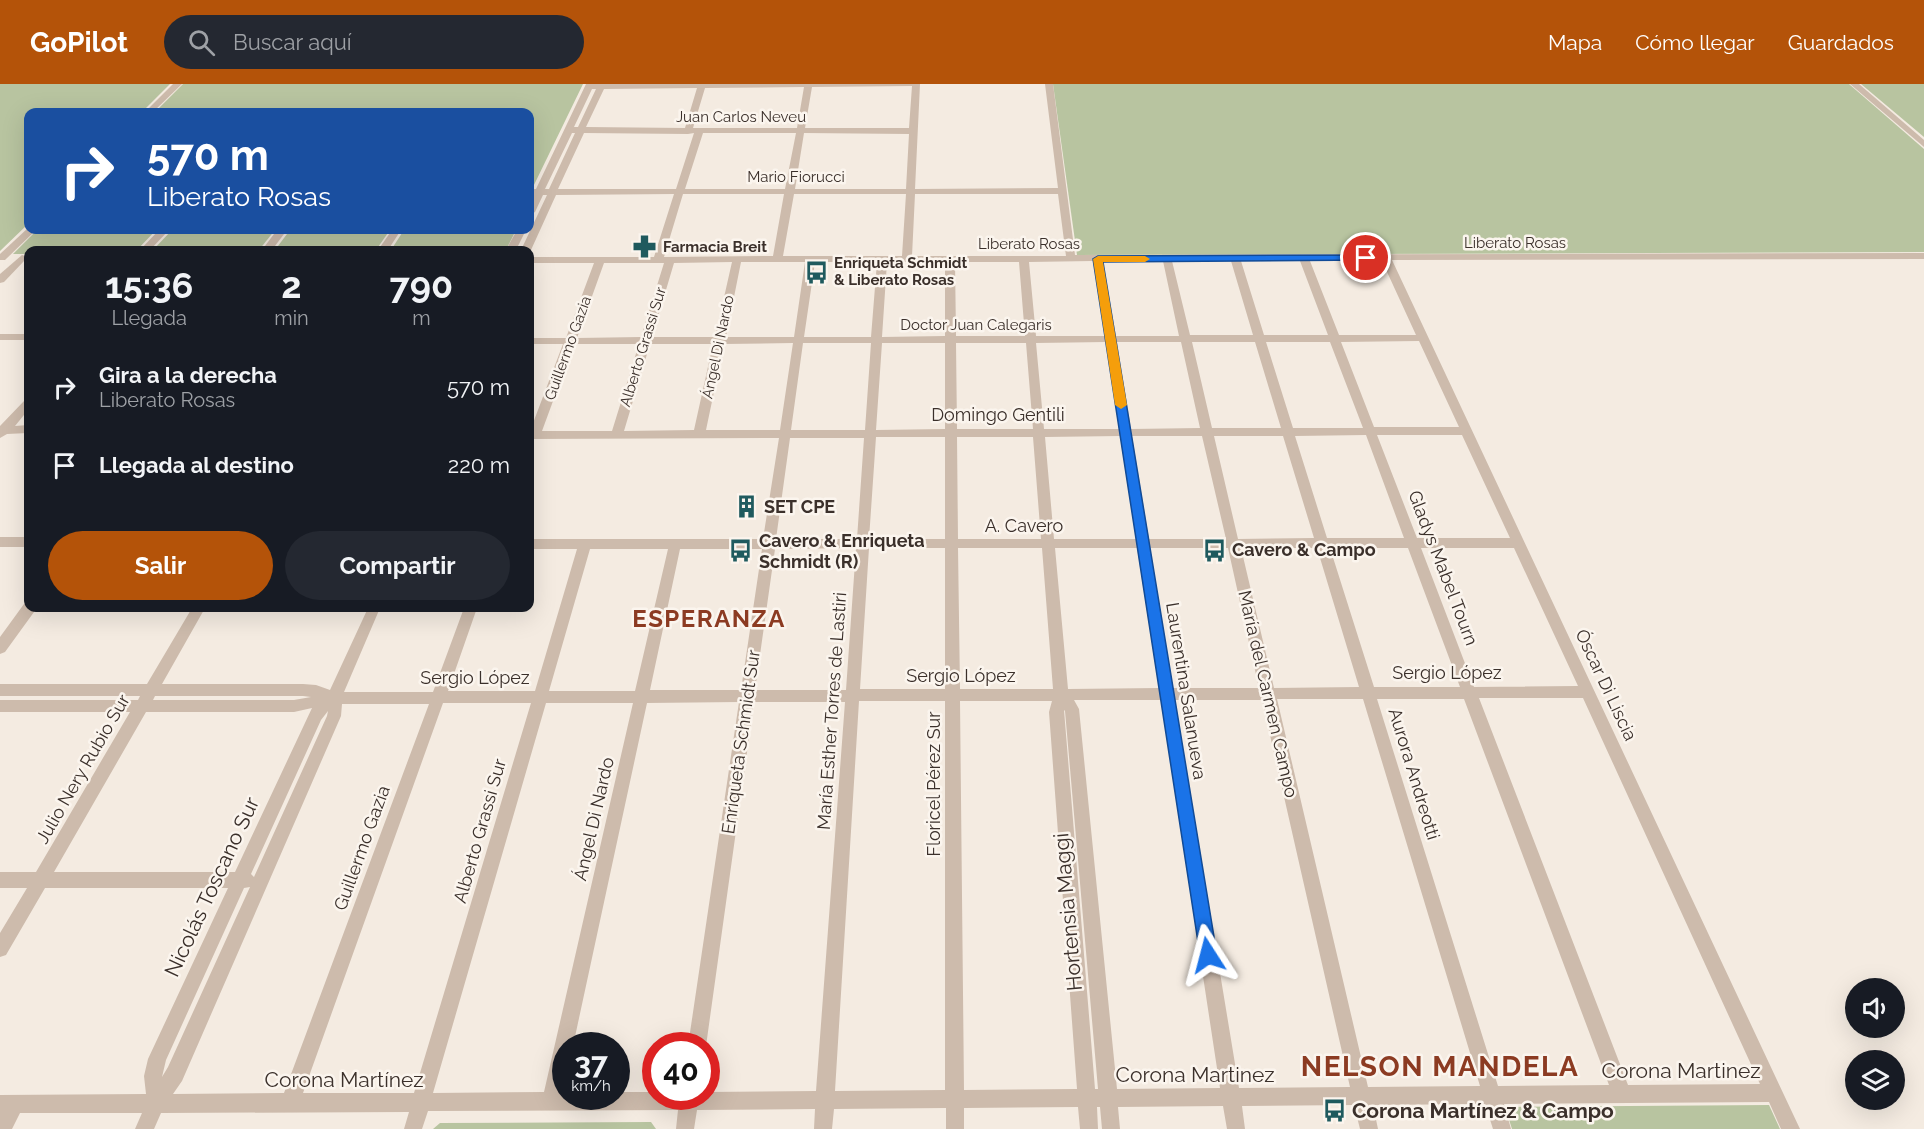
<!DOCTYPE html>
<html lang="es">
<meta charset="utf-8">
<style>
:root{--surface:#171b24;--page:#242831;--text:#f1f3f6;--muted:#9ea1a6;--accent:#b45309}
body{margin:0;font-family:Raleway,sans-serif;background:var(--page);color:var(--text);height:100vh;display:flex;flex-direction:column;font-size:22px;white-space:nowrap}
*{box-sizing:border-box;margin:0}
p{font-size:20px;color:var(--muted)}
.icon{flex:none;width:33px;height:33px;fill:none;stroke:currentColor;stroke-width:2;stroke-linecap:round;stroke-linejoin:round}
.map{position:relative;flex:1;overflow:hidden}
.sheet{position:absolute;left:24px;top:162px;width:510px;height:366px;display:flex;flex-direction:column;background:var(--surface);border-radius:12px;box-shadow:0 6px 24px #0002}
.sheet>*{flex:none}
.guide{position:absolute;left:24px;top:24px;width:510px;height:126px;border-radius:12px;box-shadow:0 6px 24px #0002;background:#1a4fa0;color:#fff;overflow:hidden}
.buttons{position:absolute;left:1845px;top:894px;display:grid;gap:12px}
.buttons a{display:grid;place-items:center;width:60px;height:60px;border-radius:50%;background:var(--surface);box-shadow:0 6px 24px #0002;font-size:30px}
.speed{position:absolute;left:552px;top:948px;display:flex;gap:12px;font-size:30px;font-weight:700;text-align:center}
.speed>*{display:grid;place-content:center;width:78px;height:78px;border-radius:50%;background:var(--surface);box-shadow:0 6px 24px #0002;line-height:1}
.speed small{font-size:15px;font-weight:400}
.speed .limit{border:9px solid #d22;background:#fff;color:#111}
.pin{position:absolute;display:grid;place-items:center;width:51px;height:51px;color:#fff;margin:-26px;border:3px solid #fff;border-radius:50%;box-shadow:0 2px 6px #0007}
.me{position:absolute;width:66px;margin:-33px;rotate:351deg;stroke-linejoin:round;filter:drop-shadow(0 0 4px #0008)}
.turn{display:flex;align-items:center;gap:21px;height:126px;padding:0 24px;font-size:27px}
.turn .icon{width:78px;height:78px;stroke-width:2.5}
.turn b{display:block;font-size:42px;line-height:51px}
.eta{display:flex;justify-content:space-evenly;align-items:center;height:102px;text-align:center}
.eta b{font-size:36px;font-weight:700;line-height:42px}
.action{display:flex;gap:12px;margin-top:auto;padding:12px 24px}
.action a{flex:1;height:69px;border-radius:36px;background:var(--accent);color:#fff;font-size:24px;font-weight:700;line-height:69px;text-align:center}
.action a+a{background:var(--page);color:var(--text)}
ul{padding:0;list-style:none}
li{display:flex;align-items:center;gap:18px;height:78px;padding:0 24px}
li div{flex:1}
li b{display:block;font-size:22px}
li em{font-style:normal}
header{display:flex;align-items:center;gap:36px;box-sizing:border-box;height:84px;padding:0 30px;background:var(--accent);color:#fff}
header strong{font-size:28px}
nav{display:flex;gap:33px;margin-inline-start:auto;font-size:21px}
.search{width:420px;height:54px;background:var(--page);display:flex;align-items:center;gap:15px;box-sizing:border-box;padding:0 21px;border-radius:33px;color:var(--muted);font-size:22px}
.map>svg:first-child{display:block}
.green{fill:#b8c4a0}
.lines{fill:none;stroke-linecap:round;stroke-linejoin:round}
.minor{fill:#cdbbac;fill-rule:evenodd}
.route{fill:#1a73e8;stroke:#114b97;stroke-width:1.5}
.slow{fill:#f59e0b}
.labels{text-anchor:middle;stroke-width:5;stroke-linejoin:round;paint-order:stroke}
.far-street-label{font-size:15px;fill:#3b302b;stroke:#fbf5ee}
.far-poi-label{font-size:15px;font-weight:bold;fill:#3b302b;stroke:#fbf5ee;text-anchor:start}
.street-label{font-size:18px;fill:#3b302b;stroke:#fbf5ee}
.poi-label{font-size:18px;font-weight:bold;fill:#3b302b;stroke:#fbf5ee;text-anchor:start}
.near-street-label{font-size:21px;fill:#3b302b;stroke:#fbf5ee}
.near-poi-label{font-size:21px;font-weight:bold;fill:#3b302b;stroke:#fbf5ee;text-anchor:start}
.district-label{font-size:24px;font-weight:bold;letter-spacing:1.5px;fill:#8c3b22;stroke:#fbf5ee}
.near-district-label{font-size:28px;font-weight:bold;letter-spacing:1.5px;fill:#8c3b22;stroke:#fbf5ee}
</style>
<header>
<strong>GoPilot</strong>
<div class="search"><svg class="icon" aria-label="search" viewBox="0 0 24 24"><circle cx="10" cy="10" r="6"/><path d="M15 15l6 6"/></svg>Buscar aquí</div>
<nav><a>Mapa</a><a>Cómo llegar</a><a>Guardados</a></nav>
</header>
<div class="map">
<svg width="1924" height="1045" viewBox="0 0 1924 1045">
<rect width="100%" height="100%" fill="#f4ebe1"/>
<g class="green">
<path d="M0,0h170l-28,28h-114v112l-28,27z"/>
<path d="M183,0h400l-50,103h-3v-75h-375z"/>
<path d="M1053,0h796l75,65v103l-847,3z"/>
<path d="M1861,0h63v53z"/>
<path d="M37,146h119l-19,20h-109v4h-15z"/>
<path d="M172,146h103l-16,20h-106z"/>
<path d="M290,146h100l-14,20h-101z"/>
<path d="M404,146h112l-10,20h-115z"/>
<path d="M1769,1021l11,24h-268l-7,-22z"/>
<path d="M651,1038l5,7h-223l7,-6z"/>
</g>
<g class="lines">
<g class="minor">
<path d="M173,0h9l-29,28h-8z"/>
<path d="M586,0h334l-5,105 143,-1 -13,-104h8l22,171 849,-2v6l-532,1 408,869h-19l-12,-27 -265,2 7,25h-18l-8,-25 -112,1 5,24h-18l-6,-24 -112,1 3,23h-18l-4,-23 -105,1 2,22h-18l-2,-22h-3l1,22h-18l-2,-22 -114,1v21h-18v-21l-112,1 -2,20h-18l1,-20 -118,1 -3,19h-18l2,-19 -250,1 -6,18h-18l5,-17 -248,1 -7,16h-19l7,-16h-122l-8,16h-12v-34l146,-1 -2,-18 4,-17 80,-171h-183l-39,67 -6,2v-24l27,-45h-27v-16h36l94,-160h-130v-12h138l2,-4h-140v-12h147l45,-76h13l-43,76h141l13,1 14,5 38,-82h12l-36,84h89l31,-84h13l-29,83h87l42,-142h-47v-10h233l16,-101 -249,1v-8l33,-87h-33v-6h36l28,-75h-64v-6h124l20,-63 -118,1 -25,55 -1,2 -9,-2 26,-55h-4l-8,17 -5,3v-12l3,-8h-3v-6h6zM912,2l-3,42h-104l7,-41zM804,3l-7,41h-104l12,-40zM697,4l-12,40 -99,-1 18,-38zM592,5h4l-18,38h-4zM572,49h3l-26,56h-4zM584,49l104,1 6,-1 -18,56h-118zM703,49h93l-11,56h-100zM804,49l105,1 -3,55h-111zM683,110h101l-11,62 -109,1zM794,110h112l-4,62h-119zM915,110h143l8,62h-154zM1093,177l12,75h-69l-7,-74zM1103,177h60l16,75h-63zM1172,177h59l22,74h-63zM1241,177h59l28,74h-64zM1310,177h72l34,74h-77zM732,178l-17,75h-63l22,-74zM741,178h64l-11,75h-68zM815,178h62l-6,75h-67zM887,178h58v74l-63,1zM955,178h64l6,74h-69zM604,179h60l-23,74 -64,1zM1419,257l40,86h-85l-33,-85zM1106,258l13,87h-75l-8,-86zM1117,258h64l19,86 -69,1zM1192,258h63l26,86h-69zM1266,258h64l33,86h-70zM793,259l-13,87h-74l18,-86zM803,259h68l-6,87h-74zM882,259h63v86l-69,1zM956,259h70l7,86h-76zM574,260h65l-27,87h-70zM650,260h63l-19,86 -70,1zM1366,351l38,103h-77l-32,-102zM1377,351h85l48,103h-93zM1120,352l16,103h-82l-9,-102zM1132,352h70l24,103h-77zM1214,352h69l31,102 -76,1zM876,353h69v102h-76zM957,353h76l8,102h-83zM790,354h74l-7,101h-81zM856,464l-10,142h-91l20,-141zM869,464h76v141h-85zM958,464h84l11,141h-93zM1055,464h82l22,140 -91,1zM1150,464h78l31,140h-86zM1241,464h76l42,139 -85,1zM1330,464h78l52,139h-86zM1421,464h93l64,138 -104,1zM590,465h78l-33,142h-86zM680,465h82l-21,141h-91zM155,612h148l8,1 -17,3h-141zM1479,614h104l177,386 -132,1zM1277,615h86l117,387 -112,1zM1377,615h87l145,386 -111,1zM1074,616h87l59,388 -103,1 -38,-380zM1175,616h87l88,387 -111,1zM859,617h86v389l-110,1zM960,617h92l-3,11 28,377 -113,1zM739,618l-51,344h18l48,-344h91l-29,389 -110,1v4h-50v-4h-40v4h-50v-4h-4l4,-14v-32h7l74,-343zM443,619h88l-117,390h-111zM546,619h87l-89,389 -111,1zM342,620h87l-145,389 -111,1 9,-13 159,-365zM312,624l-77,164h-181l92,-160h148zM1064,626l1,1 33,378h-3zM328,627l-1,5 -73,161 -3,-3 70,-154zM250,803l-82,180 -6,10 4,-17 78,-172z"/>
<path d="M1850,0h9l65,56v7z"/>
<path d="M28,144l8,2 -31,30h-5v-6z"/>
<path d="M159,146h10l-19,20h-10z"/>
<path d="M277,146h10l-15,20h-10z"/>
<path d="M392,146h9l-13,20h-10z"/>
<path d="M517,146h9l-10,20h-10z"/>
<path d="M22,171l3,1v4l-21,22 -4,1v-9z"/>
<rect x="0" y="250" width="28" height="6"/>
<path d="M28,316v10l-13,16 13,-1v8l-21,1 -7,4v-12l24,-25z"/>
<rect x="0" y="453" width="28" height="10"/>
<path d="M28,519v5h7l-1,4 -29,40 -5,2v-17l24,-33z"/>
</g>
</g>
<path class="route" d="M1366,171l5,3 -2,2 -266,2 114,693 -2,6 -7,2 -6,-2 -2,-6 -107,-696 5,-3z"/>
<path class="slow" d="M1098,172h47l5,3 -5,3h-42l24,143 -6,4 -6,-4 -22,-146z"/>
<defs>
<symbol id="pharmacy-bare" viewBox="-9 -9 18 18"><path d="M-2-6h4v4h4v4h-4v4h-4v-4h-4v-4h4Z" fill="#1f5a5e" stroke="#fbf5ee" stroke-width="2.5" paint-order="stroke"/></symbol>
<symbol id="bus-bare" viewBox="-9 -9 18 18"><path d="M-5-6H5V4H4V6H2V4H-2V6H-4V4H-5ZM-3.5-4V0h7V-4ZM-3.5 1.2v1.5H-2V1.2ZM2 1.2v1.5H3.5V1.2Z" fill="#1f5a5e" stroke="#fbf5ee" stroke-width="2.5" paint-order="stroke"/></symbol>
<symbol id="building-bare" viewBox="-9 -9 18 18"><path d="M-4-6H4V6H1V3H-1V6H-4ZM-2.5-4.3h1.7v1.8h-1.7ZM.8-4.3h1.7v1.8H.8ZM-2.5-1h1.7V.8h-1.7ZM.8-1h1.7V.8H.8Z" fill="#1f5a5e" stroke="#fbf5ee" stroke-width="2.5" paint-order="stroke"/></symbol>
</defs>
<g fill-rule="evenodd">
<use href="#pharmacy-bare" x="628" y="146" width="33" height="33"/>
<use href="#bus-bare" x="800" y="172" width="33" height="33"/>
<use href="#building-bare" x="730" y="406" width="33" height="33"/>
<use href="#bus-bare" x="1198" y="450" width="33" height="33"/>
<use href="#bus-bare" x="724" y="450" width="33" height="33"/>
<use href="#bus-bare" x="1318" y="1010" width="33" height="33"/>
</g>
<g class="labels">
<g class="far-street-label">
<text x="741" y="38">Juan Carlos Neveu</text>
<text x="796" y="98">Mario Fiorucci</text>
<text x="1515" y="164">Liberato Rosas</text>
<text x="1029" y="165">Liberato Rosas</text>
<text x="976" y="246">Doctor Juan Calegaris</text>
<text transform="translate(643 263) rotate(-73)" y="5">Alberto Grassi Sur</text>
<text transform="translate(718 263) rotate(-78)" y="5">Ángel Di Nardo</text>
<text transform="translate(568 264) rotate(-70)" y="5">Guillermo Gazia</text>
</g>
<g class="far-poi-label">
<text x="663" y="168">Farmacia Breit</text>
<text x="834" y="184">Enriqueta Schmidt<tspan x="834" dy="17">&amp; Liberato Rosas</tspan></text>
</g>
<g class="street-label">
<text x="998" y="337">Domingo Gentili</text>
<text x="1024" y="448">A. Cavero</text>
<text transform="translate(1443 484) rotate(69)" y="6">Gladys Mabel Tourn</text>
<text x="1447" y="595">Sergio López</text>
<text x="961" y="598">Sergio López</text>
<text x="475" y="600">Sergio López</text>
<text transform="translate(1606 601) rotate(65)" y="6">Óscar Di Liscia</text>
<text transform="translate(1186 607) rotate(81)" y="6">Laurentina Salanueva</text>
<text transform="translate(1268 610) rotate(77)" y="6">María del Carmen Campo</text>
<text transform="translate(832 627) rotate(-86)" y="6">María Esther Torres de Lastiri</text>
<text transform="translate(741 658) rotate(-82)" y="6">Enriqueta Schmidt Sur</text>
<text transform="translate(83 685) rotate(-60)" y="6">Julio Nery Rubio Sur</text>
<text transform="translate(1414 690) rotate(73)" y="6">Aurora Andreotti</text>
<text transform="translate(934 700) rotate(-90)" y="6">Floricel Pérez Sur</text>
<text transform="translate(594 735) rotate(-77)" y="6">Ángel Di Nardo</text>
<text transform="translate(480 747) rotate(-74)" y="6">Alberto Grassi Sur</text>
<text transform="translate(362 764) rotate(-70)" y="6">Guillermo Gazia</text>
</g>
<g class="poi-label">
<text x="764" y="429">SET CPE</text>
<text x="759" y="463">Cavero &amp; Enriqueta<tspan x="759" dy="21">Schmidt (R)</tspan></text>
<text x="1232" y="472">Cavero &amp; Campo</text>
</g>
<g class="near-street-label">
<text transform="translate(212 803) rotate(-65)" y="7">Nicolás Toscano Sur</text>
<text transform="translate(1068 828) rotate(-95)" y="7">Hortensia Maggi</text>
<text x="1681" y="994">Corona Martinez</text>
<text x="1195" y="998">Corona Martinez</text>
<text x="344" y="1003">Corona Martínez</text>
</g>
<g class="near-poi-label">
<text x="1352" y="1034">Corona Martínez &amp; Campo</text>
</g>
<g class="district-label">
<text x="709" y="543">ESPERANZA</text>
</g>
<g class="near-district-label">
<text x="1440" y="992">NELSON MANDELA</text>
</g>
</g>
</svg>
<div class="buttons">
<a><svg class="icon" aria-label="sound" viewBox="0 0 24 24"><path d="M4 9h4l5-4v14l-5-4H4zM17 9q2 3 0 6"/></svg></a>
<a><svg class="icon" aria-label="layers" viewBox="0 0 24 24"><path d="M12 4l9 5-9 5-9-5zM3 14l9 5 9-5"/></svg></a>
</div>
<div class="speed"><div>37<small>km/h</small></div><div class="limit">40</div></div>
<div class="pin" style="left:1366px;top:174px;background:#d93025"><svg class="icon" aria-label="arrive" viewBox="0 0 24 24"><path d="M6 21V4h12l-3 4 3 4H6"/></svg></div>
<svg class="me" style="left:1208px;top:871px" viewBox="-20 -20 40 40"><path d="M0-17L14 15 0 8-14 15z" fill="#1a73e8" stroke="#fff" stroke-width="4"/></svg>
<div class="guide">
<div class="turn"><svg class="icon" aria-label="right" viewBox="0 0 24 24"><path d="M7 20v-9h11M14 6l5 5-5 5"/></svg><div><b>570 m</b>Liberato Rosas</div></div>
</div>
<section class="sheet">
<div class="eta">
<div><b>15:36</b><p>Llegada</p></div>
<div><b>2</b><p>min</p></div>
<div><b>790</b><p>m</p></div>
</div>
<ul>
<li><svg class="icon" aria-label="right" viewBox="0 0 24 24"><path d="M7 20v-9h11M14 6l5 5-5 5"/></svg><div><b>Gira a la derecha</b><p>Liberato Rosas</p></div><em>570 m</em></li>
<li><svg class="icon" aria-label="arrive" viewBox="0 0 24 24"><path d="M6 21V4h12l-3 4 3 4H6"/></svg><div><b>Llegada al destino</b></div><em>220 m</em></li>
</ul>
<div class="action"><a>Salir</a><a>Compartir</a></div>
</section>
</div>
